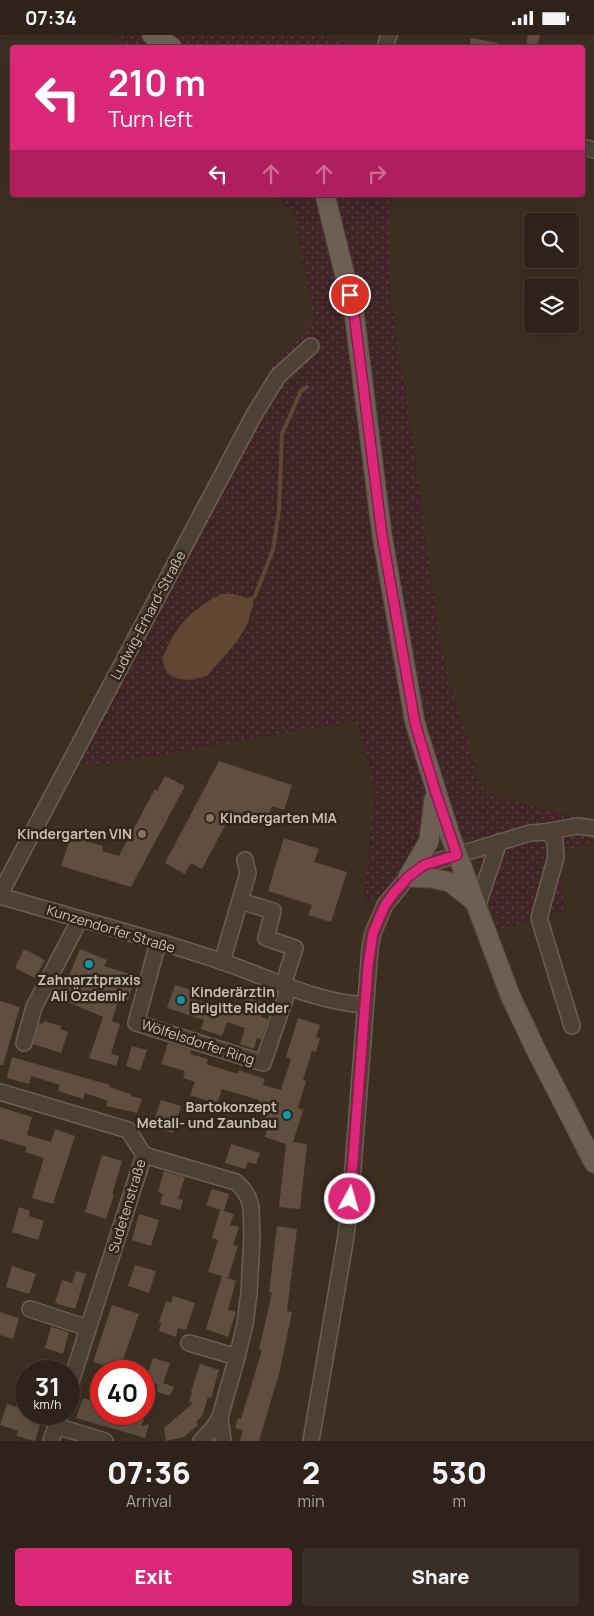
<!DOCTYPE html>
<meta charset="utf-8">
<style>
:root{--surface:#2e221a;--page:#3a2f27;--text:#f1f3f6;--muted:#a7a4a2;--line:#493f39;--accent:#db2777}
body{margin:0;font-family:Manrope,sans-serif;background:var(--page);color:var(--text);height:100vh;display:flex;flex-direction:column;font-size:19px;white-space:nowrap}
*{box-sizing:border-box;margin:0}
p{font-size:16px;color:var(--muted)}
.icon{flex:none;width:28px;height:28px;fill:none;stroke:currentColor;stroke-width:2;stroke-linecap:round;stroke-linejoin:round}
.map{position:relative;height:1406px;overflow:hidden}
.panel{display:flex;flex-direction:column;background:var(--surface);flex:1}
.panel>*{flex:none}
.banner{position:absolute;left:10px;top:10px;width:575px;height:152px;border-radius:5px;box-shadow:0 5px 20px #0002,0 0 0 1px var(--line);background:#db2777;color:#fff;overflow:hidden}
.fabs{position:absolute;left:524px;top:178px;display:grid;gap:10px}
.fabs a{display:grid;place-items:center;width:55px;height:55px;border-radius:5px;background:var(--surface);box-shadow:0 5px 20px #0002,0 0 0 1px var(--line);font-size:25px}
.speed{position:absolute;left:15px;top:1325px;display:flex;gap:10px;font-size:25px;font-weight:700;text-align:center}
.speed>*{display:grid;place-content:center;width:65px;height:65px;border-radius:50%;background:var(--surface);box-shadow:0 5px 20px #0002,0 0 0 1px var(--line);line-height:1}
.speed small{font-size:12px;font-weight:400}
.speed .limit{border:8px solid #d22;background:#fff;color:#111}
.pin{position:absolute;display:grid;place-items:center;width:42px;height:42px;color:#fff;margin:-21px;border:2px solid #fff;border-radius:50%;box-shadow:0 1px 5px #0007}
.me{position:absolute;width:55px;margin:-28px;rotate:6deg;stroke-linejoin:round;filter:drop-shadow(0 0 4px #0008)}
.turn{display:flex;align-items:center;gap:18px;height:105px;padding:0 15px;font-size:22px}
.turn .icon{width:65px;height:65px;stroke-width:2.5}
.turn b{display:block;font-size:35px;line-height:42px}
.lanes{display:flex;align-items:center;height:48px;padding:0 15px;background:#0003;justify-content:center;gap:25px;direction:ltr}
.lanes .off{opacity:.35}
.eta{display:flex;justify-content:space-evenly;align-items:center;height:85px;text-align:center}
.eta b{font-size:30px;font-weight:800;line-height:35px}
.cta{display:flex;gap:10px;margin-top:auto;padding:10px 15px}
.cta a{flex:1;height:58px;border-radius:5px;background:var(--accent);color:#fff;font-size:20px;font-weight:800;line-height:58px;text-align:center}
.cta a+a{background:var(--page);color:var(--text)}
.status{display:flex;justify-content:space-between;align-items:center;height:35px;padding:0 25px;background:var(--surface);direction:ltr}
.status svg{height:14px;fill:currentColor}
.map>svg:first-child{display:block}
.grass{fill:url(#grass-dots)}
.water{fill:#614731}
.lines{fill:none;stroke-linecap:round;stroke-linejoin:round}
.stream{stroke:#614731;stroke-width:4}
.building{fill:#604f40}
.minor-casing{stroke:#6b5f54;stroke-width:18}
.major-casing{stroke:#564a3f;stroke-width:21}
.minor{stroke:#4d4136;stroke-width:15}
.major{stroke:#6e5f54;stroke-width:19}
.route-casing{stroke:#8e194d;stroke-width:12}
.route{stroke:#db2777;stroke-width:9}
.education-dot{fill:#8d6e63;stroke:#32261b;stroke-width:2}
.culture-dot{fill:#0f9aa8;stroke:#32261b;stroke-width:2}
.labels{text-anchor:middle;stroke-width:5;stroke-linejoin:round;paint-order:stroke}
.street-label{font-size:14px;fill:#c9bdb1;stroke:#32261b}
.poi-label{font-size:14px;font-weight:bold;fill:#c9bdb1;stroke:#32261b;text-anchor:start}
</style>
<div class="status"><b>07:34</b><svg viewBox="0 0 49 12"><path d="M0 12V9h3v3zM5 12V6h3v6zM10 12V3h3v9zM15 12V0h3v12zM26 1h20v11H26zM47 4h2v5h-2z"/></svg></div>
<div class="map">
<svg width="594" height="1406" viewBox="0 0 594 1406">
<defs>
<pattern id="grass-dots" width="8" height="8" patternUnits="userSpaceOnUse" patternTransform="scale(1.25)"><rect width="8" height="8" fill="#402526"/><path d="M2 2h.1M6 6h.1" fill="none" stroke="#5a4343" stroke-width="1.8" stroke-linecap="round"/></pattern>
</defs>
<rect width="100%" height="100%" fill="#3d2e22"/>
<g class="grass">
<path d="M109,0h212l41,12h-228z"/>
<path d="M274,160h117l-3,35 3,68 19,120 24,182 12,69 32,107 9,18 107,28v20l-9,2 -23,11 -2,17 5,37 -67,22 -29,-96 -51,17 -32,41 -23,11 12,-115 -19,-68 -264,46 -29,-15 210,-388 41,-42 -20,-108z"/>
</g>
<path class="water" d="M221,559h13l13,4 8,-2 -7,27 -10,17 -30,35 -16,5 -14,-1 -11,-6 -5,-13c13,-34 27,-49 59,-66z"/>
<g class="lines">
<path class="stream" d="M255,561l18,-46 6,-40 3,-76 19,-43 6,-4"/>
</g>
<g class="building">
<path d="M528,0h12l-3,12 -11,-1z"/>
<path d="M471,3l27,5 -1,4h-28z"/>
<path d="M219,726l73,24 -8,25 -12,-4 -4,13 -24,-8 -4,4 -11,3 -27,51 -11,-6 -6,11 -20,-11z"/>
<path d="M165,741l20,10 -54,101 -70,-21 11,-33 13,4 -1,4 19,5 -1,5 17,5 36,-67 2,2z"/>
<path d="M284,803l35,11 -5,13 33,10 -16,50 -23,-7 4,-10 -44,-14z"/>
<path d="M24,914l21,11 -10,18 -20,-10z"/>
<path d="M80,914l27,11 -3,6 32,10 -8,24 -9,-3 -7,24 8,3 -9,30 8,2 -3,10 -27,-8 14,-41 -52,-22 8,-15 7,3z"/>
<path d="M175,950l20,6 -2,8 38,12 1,-3 10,3 5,-14 18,6 -4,14 7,2 -7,21 -4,-2 -3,11 -14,-5 5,-16 -18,-6 -5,14 -21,-7 3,-9 -37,-12z"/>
<path d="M0,966l20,6 -17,58h-3z"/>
<path d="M298,983l22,7 -4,12 4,1 -4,14 -4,-1 -9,29 3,1 -8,27 5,2 -10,32 14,2 -7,65 -21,-2 7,-63 -21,-7 4,-14 -9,-2 4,-16 -6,-2 1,-3 -37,-11 -5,15 -27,-9 5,-13 -12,-4 2,-7 -24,-7 7,-21 23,7 -1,4 18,5 -2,5 32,10 1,-4 26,9 -2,6 18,5 10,-31 -5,-2z"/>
<path d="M44,986l17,5 -1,3 8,3 -7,21 -28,-9 6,-21 4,1z"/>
<path d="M132,1011l15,4 -7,21 -14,-5z"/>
<path d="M12,1022l98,28 -1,2 22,7v2l11,3 -5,14 -31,-7 2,-5 -23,-8 -2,6 -25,-8 2,-6 -29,-9 -2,8 -22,-6z"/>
<path d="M161,1065l20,6 -8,27 -21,-6z"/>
<path d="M0,1072l32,10 -5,18 24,7 4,-13 20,7 -22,68 -21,-6 12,-40 -19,-6 2,-5 -27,-8z"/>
<path d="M231,1109l29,9 -4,11 -8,-2 -3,7 -20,-6z"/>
<path d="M102,1120l20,6 -10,34h2l-8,24 -21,-7z"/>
<path d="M164,1136l21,6 -7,22 5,1 -3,10 -20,-6 3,-10 -5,-2z"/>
<path d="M212,1154l17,5 -5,17 -18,-6z"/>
<path d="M19,1172l11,4 -1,5 15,5 -6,19 -26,-8z"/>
<path d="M220,1175l14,4 -4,11 9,2 -6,18 5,1 -10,32 -20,-6 10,-32 -6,-2z"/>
<path d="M139,1179l20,6 -8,26 -19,-6z"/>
<path d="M277,1191l20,3 -10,82 5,1 -12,58 -21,71h-19l3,-11 -8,-2 3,-10 3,1 21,-69h-3l13,-57 -3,-1z"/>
<path d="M135,1230l21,6 -7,22 -21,-7z"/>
<path d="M12,1231l24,8 -7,20 -23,-7z"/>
<path d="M76,1236l10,3 -11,35 -20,-6 7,-23 10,3z"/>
<path d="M222,1241l14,5 -8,29 8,2 -8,25 -22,-8z"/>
<path d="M173,1261l22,7 -9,27 -8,-2 -2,9 -17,-6 2,-8 -2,-1 7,-21 5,2z"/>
<path d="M112,1270l27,9 -20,57h-12l2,-4 -16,-5z"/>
<path d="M0,1277l19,6 -6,21 -13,-4z"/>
<path d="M51,1292l18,5 -6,22 -18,-6z"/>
<path d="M153,1323l17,5 -7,20 11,4 -4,9 -13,-4v-8l-12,-3z"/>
<path d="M200,1329l19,6 -8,28 -3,-1 -6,19 -6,6 2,3 -14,12 -18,4 -2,-13 29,-25 -4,-1 3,-10h-1z"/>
<path d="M83,1363l18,5v11h27l16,5 -3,7 8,-2 -4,14 -69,-20z"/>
<path d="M7,1369l17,5 -2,7 19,6 -6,19 -19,-5 2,-5 -18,-6z"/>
</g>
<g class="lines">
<defs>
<g id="minor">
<path d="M385,12l4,-12"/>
<path d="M582,112l12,3"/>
<path d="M544,797l33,-6 17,2"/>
<path d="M0,859l254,-479 24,-39 33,-30"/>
<path d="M0,861c74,22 150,41 223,66 47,16 92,40 142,43"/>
<path d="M240,866l33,10 -7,27 29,10 -12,37"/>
<path d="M477,872l22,-65"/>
<path d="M158,908l-22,80 127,40 26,-76"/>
<path d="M222,927l26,-89 -3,-13"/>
<path d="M24,1008l10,-36 46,-88"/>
<path d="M0,1057l128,38 16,25 -75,233"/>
<path d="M144,1120l92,27 7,7 5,8 3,10 1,30 -3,56 -4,31 -8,33 -17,60 -7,11 -12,13"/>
<path d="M30,1274l58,19"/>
<path d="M189,1308l48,14"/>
<path d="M220,1382l3,24"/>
<path d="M56,1391l49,15"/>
<path d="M51,1406l9,-27"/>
<path d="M311,1406l35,-205 6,-55 18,-233 3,-15 12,-28 23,-28 16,-12 106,-32 14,-1 7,3 4,6 1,16 -17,61 33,108"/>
</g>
<g id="major">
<path d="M152,0l20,12"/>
<path d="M325,160l29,117 28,223 33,188 35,112 60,160 27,57 57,111"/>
<path d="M434,764l-5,42 -21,36 23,1 19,4 24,19"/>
</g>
</defs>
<use href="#minor" class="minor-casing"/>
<use href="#major" class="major-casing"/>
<use href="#minor" class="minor"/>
<use href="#major" class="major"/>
</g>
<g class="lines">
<defs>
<path id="route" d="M350,1164l18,-233 5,-33 12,-28 8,-11 15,-17 16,-12 33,-10 -22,-65 -20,-67 -33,-188 -28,-222 -4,-18"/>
</defs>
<use href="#route" class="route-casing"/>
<use href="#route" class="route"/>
</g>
<g class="education-dot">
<circle cx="210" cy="783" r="5"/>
<circle cx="142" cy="799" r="5"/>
</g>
<g class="culture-dot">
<circle cx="89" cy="929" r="5"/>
<circle cx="181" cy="965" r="5"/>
<circle cx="287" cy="1080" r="5"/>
</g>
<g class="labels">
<g class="street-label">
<text transform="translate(148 580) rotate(-62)" y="5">Ludwig-Erhard-Straße</text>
<text transform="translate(111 894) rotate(17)" y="5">Kunzendorfer Straße</text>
<text transform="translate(198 1007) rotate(18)" y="5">Wölfelsdorfer Ring</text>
<text transform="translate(127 1171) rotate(-73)" y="5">Sudetenstraße</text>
</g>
<g class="poi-label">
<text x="220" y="788">Kindergarten MIA</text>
<text x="132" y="804" text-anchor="end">Kindergarten VIN</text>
<text x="89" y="950" text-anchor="middle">Zahnarztpraxis<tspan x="89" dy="16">Ali Özdemir</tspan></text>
<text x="191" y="962">Kinderärztin<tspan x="191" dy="16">Brigitte Ridder</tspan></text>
<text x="277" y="1077" text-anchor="end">Bartokonzept<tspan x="277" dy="16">Metall- und Zaunbau</tspan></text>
</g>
</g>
</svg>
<div class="fabs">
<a><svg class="icon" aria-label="search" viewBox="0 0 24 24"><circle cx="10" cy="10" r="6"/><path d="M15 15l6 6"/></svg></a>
<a><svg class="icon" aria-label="layers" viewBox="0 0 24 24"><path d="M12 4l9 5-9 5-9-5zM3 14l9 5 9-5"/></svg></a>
</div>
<div class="speed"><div>31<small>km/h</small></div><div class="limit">40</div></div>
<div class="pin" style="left:350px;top:260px;background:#d93025"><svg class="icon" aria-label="arrive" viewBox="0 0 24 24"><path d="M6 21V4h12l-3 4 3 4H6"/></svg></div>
<svg class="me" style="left:350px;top:1164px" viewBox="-20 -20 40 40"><circle r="17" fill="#db2777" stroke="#fff" stroke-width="3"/><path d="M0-11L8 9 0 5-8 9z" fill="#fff"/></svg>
<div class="banner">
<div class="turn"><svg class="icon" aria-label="left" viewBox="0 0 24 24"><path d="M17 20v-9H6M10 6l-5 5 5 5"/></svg><div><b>210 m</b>Turn left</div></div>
<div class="lanes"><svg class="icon" aria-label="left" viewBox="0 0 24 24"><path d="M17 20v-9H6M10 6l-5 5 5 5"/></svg><svg class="icon off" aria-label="ahead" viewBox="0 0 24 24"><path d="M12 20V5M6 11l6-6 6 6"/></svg><svg class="icon off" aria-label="ahead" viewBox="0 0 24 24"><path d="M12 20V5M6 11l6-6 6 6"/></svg><svg class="icon off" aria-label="right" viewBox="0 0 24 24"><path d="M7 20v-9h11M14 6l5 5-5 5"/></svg></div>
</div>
</div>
<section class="panel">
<div class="eta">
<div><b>07:36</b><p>Arrival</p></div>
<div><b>2</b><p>min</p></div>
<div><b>530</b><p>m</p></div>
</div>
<div class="cta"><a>Exit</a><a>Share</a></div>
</section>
